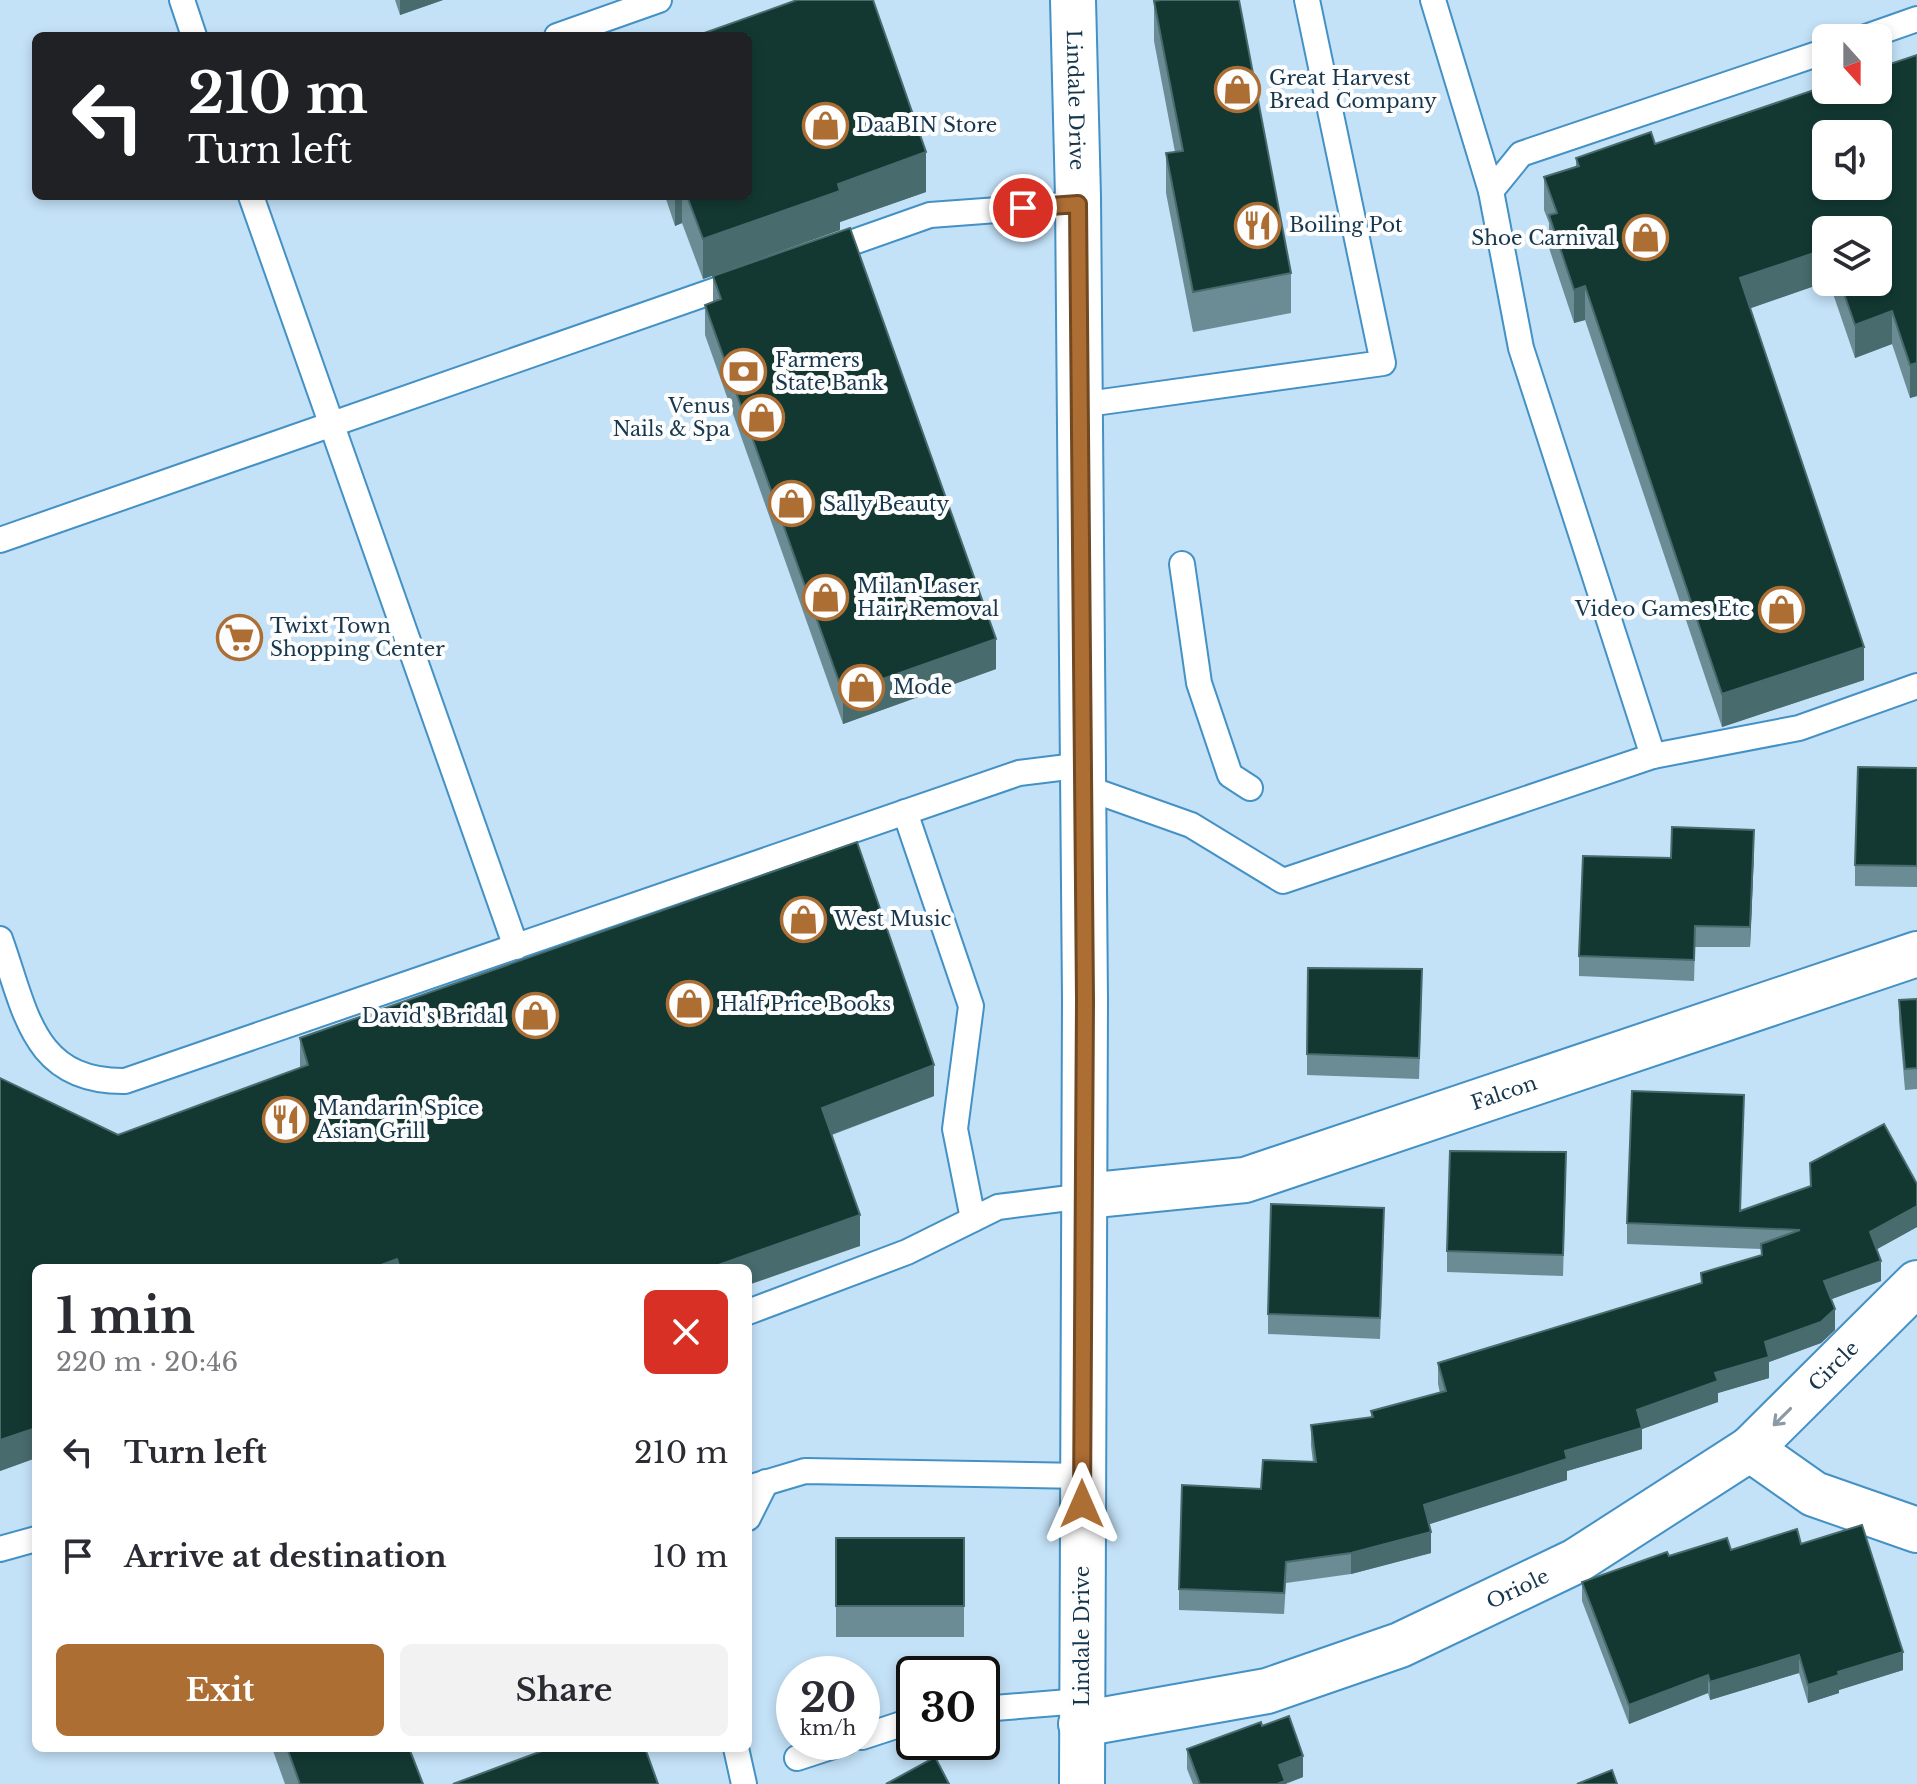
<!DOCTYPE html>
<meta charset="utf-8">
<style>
:root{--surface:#fff;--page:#f2f2f3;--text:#2b2b33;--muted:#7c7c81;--accent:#ad6e34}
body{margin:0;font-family:"Libre Baskerville",serif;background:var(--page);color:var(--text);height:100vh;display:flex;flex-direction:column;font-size:30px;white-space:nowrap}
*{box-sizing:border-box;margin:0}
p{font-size:26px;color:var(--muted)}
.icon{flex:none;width:44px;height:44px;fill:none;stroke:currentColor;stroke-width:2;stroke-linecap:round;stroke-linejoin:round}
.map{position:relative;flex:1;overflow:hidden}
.drawer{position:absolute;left:32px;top:1264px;width:720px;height:488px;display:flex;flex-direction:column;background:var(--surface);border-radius:12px;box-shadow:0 4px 12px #0003}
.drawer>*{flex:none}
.hud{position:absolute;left:32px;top:32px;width:720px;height:168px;border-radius:12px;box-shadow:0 4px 12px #0003;background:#202124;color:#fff;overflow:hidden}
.needle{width:52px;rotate:159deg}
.buttons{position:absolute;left:1812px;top:24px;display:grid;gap:16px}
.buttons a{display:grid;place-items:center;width:80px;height:80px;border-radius:12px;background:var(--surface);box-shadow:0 4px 12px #0003;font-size:40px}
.speed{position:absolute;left:776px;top:1656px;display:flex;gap:16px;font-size:40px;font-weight:700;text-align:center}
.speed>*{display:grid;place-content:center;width:104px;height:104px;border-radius:50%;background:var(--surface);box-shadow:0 4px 12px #0003;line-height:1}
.speed small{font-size:20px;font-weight:400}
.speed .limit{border:4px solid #111;border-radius:12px;background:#fff;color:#111}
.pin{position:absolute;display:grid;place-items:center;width:68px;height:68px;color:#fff;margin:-34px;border:4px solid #fff;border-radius:50%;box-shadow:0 2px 8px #0007}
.me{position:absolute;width:88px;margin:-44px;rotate:0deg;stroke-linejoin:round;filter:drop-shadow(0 0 6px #0008)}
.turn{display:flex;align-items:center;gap:28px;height:168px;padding:0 24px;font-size:36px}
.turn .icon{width:104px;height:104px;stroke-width:2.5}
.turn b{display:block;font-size:56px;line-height:68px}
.round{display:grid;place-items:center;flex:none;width:84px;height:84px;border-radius:12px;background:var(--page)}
.head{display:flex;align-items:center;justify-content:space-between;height:136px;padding:0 24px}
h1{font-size:48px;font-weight:700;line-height:60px}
.action{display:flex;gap:16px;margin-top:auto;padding:16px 24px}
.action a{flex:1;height:92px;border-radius:12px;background:var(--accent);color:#fff;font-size:32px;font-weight:700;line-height:92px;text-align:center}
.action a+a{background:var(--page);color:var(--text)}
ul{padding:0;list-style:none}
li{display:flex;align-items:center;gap:24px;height:104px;padding:0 24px}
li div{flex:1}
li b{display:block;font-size:30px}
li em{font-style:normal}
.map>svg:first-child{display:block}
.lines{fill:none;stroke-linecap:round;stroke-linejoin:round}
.lane-casing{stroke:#4391c5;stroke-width:28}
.street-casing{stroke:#4391c5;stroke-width:48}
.lane{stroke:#fff;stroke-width:24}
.street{stroke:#fff;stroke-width:44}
.wall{fill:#6b8c94}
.shaded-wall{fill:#486b6d}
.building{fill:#133832;stroke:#486b6d;stroke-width:2;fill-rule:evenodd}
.oneway{stroke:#8a9ba6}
.route-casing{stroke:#704822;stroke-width:20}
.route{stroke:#ad6e34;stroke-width:14}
.labels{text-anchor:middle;stroke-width:8;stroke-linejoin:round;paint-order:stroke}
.poi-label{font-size:20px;fill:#16374d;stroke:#fdfdfd;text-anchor:start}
.street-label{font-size:20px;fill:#16374d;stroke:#fdfdfd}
</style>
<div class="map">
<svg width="1917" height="1784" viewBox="0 0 1917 1784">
<rect width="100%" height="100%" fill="#c3e1f7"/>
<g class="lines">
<defs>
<g id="lane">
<path d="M182,0l12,36"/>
<path d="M1433,0l58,191"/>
<path d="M557,36l102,-36"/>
<path d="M1863,38l54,-19"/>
<path d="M251,196l265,751"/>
<path d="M825,252l105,-37 148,-11"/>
<path d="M1080,405l303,-42 -76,-363"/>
<path d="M0,540l742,-259"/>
<path d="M1182,564l17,119 31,92 20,13"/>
<path d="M1653,756l-132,-408 -30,-157 30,-37 305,-103"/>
<path d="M1084,787l107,38 92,56 370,-125 146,-28 118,-42"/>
<path d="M905,812l66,194 -16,123 18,90"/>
<path d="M0,939c26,72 32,143 125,142l894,-308 65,-8"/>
<path d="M748,1312l159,-60 91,-45 87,-11"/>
<path d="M748,1488l57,-17 277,5"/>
<path d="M748,1518l18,-36"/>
<path d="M0,1549l36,-10"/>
<path d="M982,1709l99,-8"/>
<path d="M862,1737l52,-17"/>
<path d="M736,1748l8,36"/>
<path d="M797,1758l49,-16"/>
</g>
<g id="street">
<path id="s1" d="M1073,0l5,197 7,803 -3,784"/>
<path id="s2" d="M1085,1196l160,-16 672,-226"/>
<path id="s3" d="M1750,1449l167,-166"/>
<path id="s4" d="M1081,1724l186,-33 133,-46 176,-84 174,-112 64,45 103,36"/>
</g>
</defs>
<use href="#lane" class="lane-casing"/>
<use href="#street" class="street-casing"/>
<use href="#lane" class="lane"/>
<use href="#street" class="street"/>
</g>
<g class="wall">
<path d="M395,0h48l-43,15z"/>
<path d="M1154,1l137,272v40l-98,19 -27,-139v-40l9,-1 -21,-111z"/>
<path d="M1917,55v341l-7,2 -18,-54 -37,14 -26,-76h49l-52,-52v52l-76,26 114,372 -142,47 -137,-407 -11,3 -25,-75v-25l-5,-13v-33l32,-10v-9l79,-14z"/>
<path d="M926,192l-86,30v8l-137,49 -21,-56 -7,3 -10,-30h83z"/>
<path d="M713,276l283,393 -153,55 -138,-389v-30l8,-3z"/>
<path d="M1917,768v119l-62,-1v-21z"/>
<path d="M1754,851l-4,96h-55l-1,34 -115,-5v-20l92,-98z"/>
<path d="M1422,990l-3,89 -112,-4v-21z"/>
<path d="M1917,999v90l-12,1 -6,-69v-21z"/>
<path d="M300,1038l634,58 -102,39 28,111 -112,22h-712v190l-36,13v-393l118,57 182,-67z"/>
<path d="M1744,1116l-4,94 177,-26v43l-40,22 4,32 -50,18 4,31 -14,13 -52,19v16l-51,15v9l-76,27v20l-75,22v9l-138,44 2,29 -80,21 -65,9 -2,31 -105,-4v-21l82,-100 52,-27 -2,-16v-21l60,-8v-6l69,-18 -2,-9v-21l263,-79v-11l60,-18v-6l-134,-5v-21z"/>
<path d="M1566,1173l-3,103 -116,-4v-21z"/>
<path d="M1384,1229l-4,110 -112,-5v-20z"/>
<rect x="836" y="1538" width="128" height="99"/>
<path d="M1801,1544l102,126 -64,20v3l-31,10 -9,-30 -89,27 -2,-7 -79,31 -47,-123v-19l87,-26z"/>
<path d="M1262,1726l41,51 -18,7h-92l-6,-15v-20z"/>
<path d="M272,1748h137l14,36h-138z"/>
</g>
<g class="shaded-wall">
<path d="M400,0h43l-43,15z"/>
<path d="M926,152v40l-86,30v8l-137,49v-40l135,-55z"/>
<path d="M675,196h7v27l-7,3z"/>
<path d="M1826,249v33l-86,30v-34z"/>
<path d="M1585,286v34l-11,3v-33z"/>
<path d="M1892,311v33l-37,14v-33z"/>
<path d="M1917,363v33l-7,2v-33z"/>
<path d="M996,639v30l-153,55v-31z"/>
<path d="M1864,647v33l-142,47v-33z"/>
<path d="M1754,830v21l-4,96v-20z"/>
<path d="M934,1065v31l-112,42v-30z"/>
<path d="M1917,1206v21l-47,26v-21z"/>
<path d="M860,1215v31l-112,39v-17h-38z"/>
<path d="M397,1259v9h-24z"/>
<path d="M1881,1261v20l-57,21v-21z"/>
<path d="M1835,1309v21l-14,13 -52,19v16l-51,15v9l-76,27v20l-75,22v9l-143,46v-21l141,-54 72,-41 78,-37 50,-31z"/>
<path d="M36,1428v30l-36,13v-31z"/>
<path d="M1431,1532v21l-80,21v-21z"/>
<path d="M1903,1652v18l-64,20v3l-31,10v-18l30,-13z"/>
<path d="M1799,1655v18l-89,27v-18z"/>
<path d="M1708,1675v18l-79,31v-19z"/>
<path d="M1303,1756v21l-18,7h-8l2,-19z"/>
</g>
<g class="building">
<path d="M797,0h76l53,152 -88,32 2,7 -137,48 -16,-43h61v-160h-52z"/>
<path d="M1161,0h78l52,273 -98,19 -27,-139 17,-2 -29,-150z"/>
<path d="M1917,55v308l-7,2 -18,-54 -37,14 -15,-43h38v-52h-52v19l-86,29 124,369 -142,47 -137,-408 -11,4 -25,-75 8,-2 -13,-36 35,-11 -3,-8 75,-26 4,12 171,-58v4h52v-22zM1826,134h52v52h-52z"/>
<path d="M850,228l146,411 -153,54 -138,-388 16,-6 -8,-23z"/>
<path d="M1858,767l59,1v98l-62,-1z"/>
<path d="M1672,827l82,3 -4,97 -55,-1 -1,34 -115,-4 4,-100 88,2z"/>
<path d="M857,842l77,223 -112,43 38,107 -150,53h-310l-3,-9 -24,9h-337v160l-36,12v-362l118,57 190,-70 -8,-27z"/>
<path d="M1308,968l114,1 -3,89 -112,-4z"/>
<path d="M1917,999v69l-12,1 -6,-69z"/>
<path d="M1632,1091l112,4 -4,116 71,-25 -1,-23 74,-39 33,60v22l-47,26 11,29 -57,20 11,28 -14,13 -56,20 4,15 -54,16 3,8 -81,29 5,18 -77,23 2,8 -143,46 7,27 -80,21 -65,9 -2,31 -105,-4 3,-104 79,4 2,-29 53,2 -5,-37 62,-8 -2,-6 75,-20 -8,-28 264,-80 -1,-10 61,-18 -1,-11 39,-14 -173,-7z"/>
<path d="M1450,1151l116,1 -3,103 -116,-4z"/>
<path d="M1271,1204l113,4 -4,110 -112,-4z"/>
<path d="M1862,1525l41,127 -65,20 1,3 -31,10 -9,-30 -89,27 -2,-7 -79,30 -47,-123 85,-30 2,4 58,-18 4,12 66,-21 4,15z"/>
<rect x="836" y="1538" width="128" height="68"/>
<path d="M1289,1716l14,40 -24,9 6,16 -8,3h-77l-13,-35 74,-27 1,4z"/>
<path d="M287,1748h122l14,36h-123z"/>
<path d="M550,1748h95l13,36h-205z"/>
<path d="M935,1757l14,27h-63z"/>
<path d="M1612,1770l5,14h-40z"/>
</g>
<defs><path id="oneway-shaft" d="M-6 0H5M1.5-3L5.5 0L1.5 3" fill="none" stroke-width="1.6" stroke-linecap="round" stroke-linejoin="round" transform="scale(2)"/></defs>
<use class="oneway" href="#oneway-shaft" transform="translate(1782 1417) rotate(135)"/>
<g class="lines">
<defs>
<path id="route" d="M1023,208l55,-4 7,796 -3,504"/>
</defs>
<use href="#route" class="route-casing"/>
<use href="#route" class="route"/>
</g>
<defs>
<symbol id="shop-ring" viewBox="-11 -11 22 22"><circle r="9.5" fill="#fdfdfd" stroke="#ad6e34" stroke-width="1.5"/><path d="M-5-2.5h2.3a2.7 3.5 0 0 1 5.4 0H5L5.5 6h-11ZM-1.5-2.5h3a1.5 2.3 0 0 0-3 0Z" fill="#ad6e34"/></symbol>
<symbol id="restaurant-ring" viewBox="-11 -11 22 22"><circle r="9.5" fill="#fdfdfd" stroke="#ad6e34" stroke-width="1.5"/><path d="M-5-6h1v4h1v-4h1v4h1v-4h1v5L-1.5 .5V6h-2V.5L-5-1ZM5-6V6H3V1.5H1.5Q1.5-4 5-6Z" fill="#ad6e34"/></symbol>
<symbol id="bank-ring" viewBox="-11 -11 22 22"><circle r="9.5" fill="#fdfdfd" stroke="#ad6e34" stroke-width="1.5"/><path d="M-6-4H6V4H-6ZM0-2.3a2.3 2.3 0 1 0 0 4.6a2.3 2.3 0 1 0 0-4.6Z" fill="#ad6e34"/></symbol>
<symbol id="supermarket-ring" viewBox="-11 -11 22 22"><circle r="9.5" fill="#fdfdfd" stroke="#ad6e34" stroke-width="1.5"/><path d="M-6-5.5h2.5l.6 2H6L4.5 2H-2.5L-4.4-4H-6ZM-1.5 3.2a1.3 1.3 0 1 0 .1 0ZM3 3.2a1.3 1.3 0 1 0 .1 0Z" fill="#ad6e34"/></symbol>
</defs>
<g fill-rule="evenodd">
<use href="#shop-ring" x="1212" y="64" width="51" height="51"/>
<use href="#shop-ring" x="800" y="100" width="51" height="51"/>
<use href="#restaurant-ring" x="1232" y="200" width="51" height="51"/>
<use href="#shop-ring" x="1620" y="212" width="51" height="51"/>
<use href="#bank-ring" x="718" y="346" width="51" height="51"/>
<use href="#shop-ring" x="736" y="392" width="51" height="51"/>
<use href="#shop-ring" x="766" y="478" width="51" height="51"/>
<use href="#shop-ring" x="800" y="572" width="51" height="51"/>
<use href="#shop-ring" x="1756" y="584" width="51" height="51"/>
<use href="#supermarket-ring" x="214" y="612" width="51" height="51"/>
<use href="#shop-ring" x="836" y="662" width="51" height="51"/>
<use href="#shop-ring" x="778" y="894" width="51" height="51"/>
<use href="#shop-ring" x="664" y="978" width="51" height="51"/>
<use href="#shop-ring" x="510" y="990" width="51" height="51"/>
<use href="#restaurant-ring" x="260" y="1094" width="51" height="51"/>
</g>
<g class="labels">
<g class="poi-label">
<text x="1269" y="85">Great Harvest<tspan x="1269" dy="23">Bread Company</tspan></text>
<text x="856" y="132">DaaBIN Store</text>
<text x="1289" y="232">Boiling Pot</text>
<text x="1615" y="245" text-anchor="end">Shoe Carnival</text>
<text x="775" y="367">Farmers<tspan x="775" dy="23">State Bank</tspan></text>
<text x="730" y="413" text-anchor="end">Venus<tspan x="730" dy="23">Nails &amp; Spa</tspan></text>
<text x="823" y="511">Sally Beauty</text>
<text x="857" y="593">Milan Laser<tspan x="857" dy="23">Hair Removal</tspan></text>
<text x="1750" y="616" text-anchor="end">Video Games Etc</text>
<text x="270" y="633">Twixt Town<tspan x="270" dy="23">Shopping Center</tspan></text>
<text x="893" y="694">Mode</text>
<text x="834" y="926">West Music</text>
<text x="720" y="1011">Half Price Books</text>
<text x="504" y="1023" text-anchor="end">David's Bridal</text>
<text x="317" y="1115">Mandarin Spice<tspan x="317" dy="23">Asian Grill</tspan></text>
</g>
<g class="street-label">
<text dy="7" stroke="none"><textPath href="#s1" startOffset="100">Lindale Drive</textPath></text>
<text dy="7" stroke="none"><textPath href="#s2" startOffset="434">Falcon</textPath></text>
<text dy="7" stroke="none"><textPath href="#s3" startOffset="118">Circle</textPath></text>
<text dy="7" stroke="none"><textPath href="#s4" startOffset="460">Oriole</textPath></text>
<text transform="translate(1082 1636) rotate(-90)" y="7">Lindale Drive</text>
</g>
</g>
</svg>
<div class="buttons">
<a><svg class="needle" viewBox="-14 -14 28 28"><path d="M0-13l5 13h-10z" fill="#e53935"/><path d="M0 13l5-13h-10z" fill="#7c7c81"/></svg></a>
<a><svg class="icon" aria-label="sound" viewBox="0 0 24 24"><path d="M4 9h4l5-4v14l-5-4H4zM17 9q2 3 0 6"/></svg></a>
<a><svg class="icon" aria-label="layers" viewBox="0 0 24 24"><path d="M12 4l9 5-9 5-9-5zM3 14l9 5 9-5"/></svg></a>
</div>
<div class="speed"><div>20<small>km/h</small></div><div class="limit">30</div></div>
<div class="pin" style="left:1023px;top:208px;background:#d93025"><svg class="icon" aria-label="arrive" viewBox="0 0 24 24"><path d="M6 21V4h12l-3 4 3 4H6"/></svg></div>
<svg class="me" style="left:1082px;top:1504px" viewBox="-20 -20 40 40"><path d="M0-17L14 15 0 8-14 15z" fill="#ad6e34" stroke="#fff" stroke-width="4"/></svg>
<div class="hud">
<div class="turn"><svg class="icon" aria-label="left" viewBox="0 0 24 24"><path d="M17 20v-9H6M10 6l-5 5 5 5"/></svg><div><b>210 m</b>Turn left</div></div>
</div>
<section class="drawer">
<div class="head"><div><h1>1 min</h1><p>220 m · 20:46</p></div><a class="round" style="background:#d93025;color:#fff"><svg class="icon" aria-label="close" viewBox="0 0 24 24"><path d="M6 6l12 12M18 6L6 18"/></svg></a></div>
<ul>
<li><svg class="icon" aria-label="left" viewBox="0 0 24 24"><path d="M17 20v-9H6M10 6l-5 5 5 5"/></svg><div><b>Turn left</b></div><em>210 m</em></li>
<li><svg class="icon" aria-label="arrive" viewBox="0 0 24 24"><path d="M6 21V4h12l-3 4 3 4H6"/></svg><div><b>Arrive at destination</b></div><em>10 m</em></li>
</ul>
<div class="action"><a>Exit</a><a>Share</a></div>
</section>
</div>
